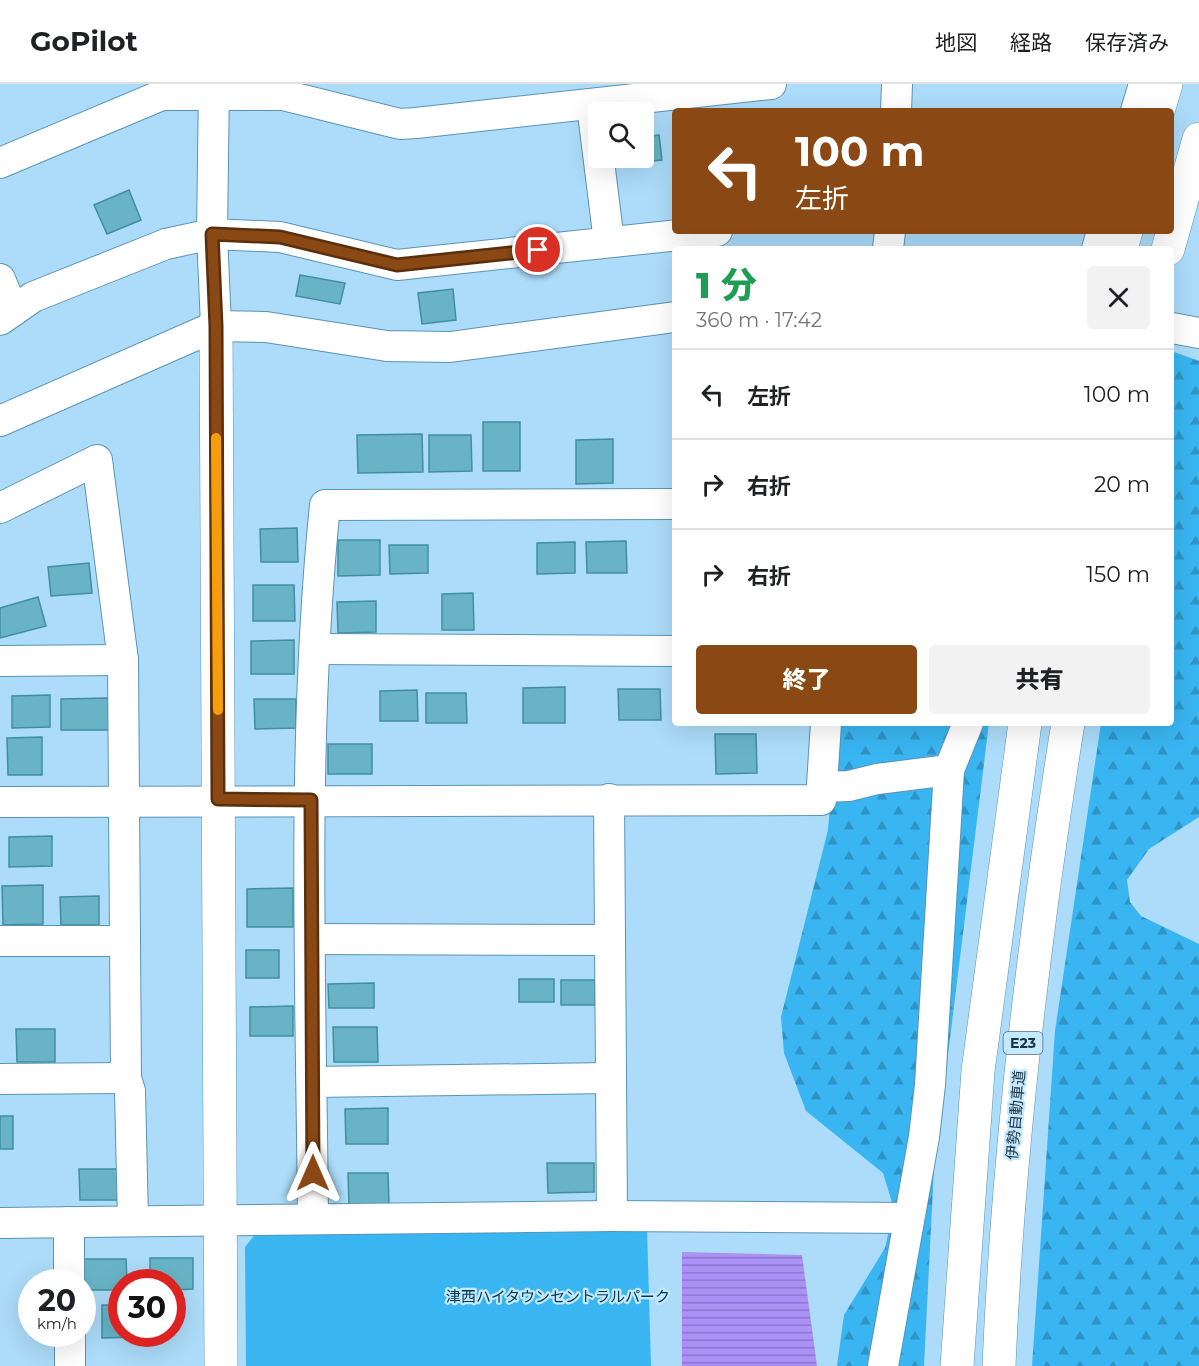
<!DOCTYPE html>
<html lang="ja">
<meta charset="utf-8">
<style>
:root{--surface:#fff;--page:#f2f2f2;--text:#202124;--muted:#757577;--line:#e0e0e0;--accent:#8a4914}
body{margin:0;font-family:Montserrat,"Noto Sans JP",sans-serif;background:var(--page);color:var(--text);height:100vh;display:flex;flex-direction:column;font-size:22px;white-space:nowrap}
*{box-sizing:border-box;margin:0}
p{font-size:20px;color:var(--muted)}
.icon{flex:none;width:33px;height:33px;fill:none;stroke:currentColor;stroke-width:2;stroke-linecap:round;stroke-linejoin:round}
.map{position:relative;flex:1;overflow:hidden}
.sheet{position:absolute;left:672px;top:162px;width:502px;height:480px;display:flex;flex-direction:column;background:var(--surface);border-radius:6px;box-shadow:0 6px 24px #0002}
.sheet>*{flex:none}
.top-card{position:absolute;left:672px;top:24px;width:502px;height:126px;border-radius:6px;box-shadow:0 6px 24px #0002;background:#8a4914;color:#fff;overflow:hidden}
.fabs{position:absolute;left:588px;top:18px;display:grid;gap:12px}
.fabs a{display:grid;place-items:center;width:66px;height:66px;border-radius:6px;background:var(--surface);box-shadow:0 6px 24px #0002;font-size:30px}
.speed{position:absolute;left:18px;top:1185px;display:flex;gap:12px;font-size:30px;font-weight:700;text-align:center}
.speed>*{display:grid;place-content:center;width:78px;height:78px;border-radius:50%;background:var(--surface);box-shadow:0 6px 24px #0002;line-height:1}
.speed small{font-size:15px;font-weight:400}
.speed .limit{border:9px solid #d22;background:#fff;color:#111}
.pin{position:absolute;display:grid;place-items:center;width:51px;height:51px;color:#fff;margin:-26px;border:3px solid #fff;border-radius:50%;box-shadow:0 2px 6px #0007}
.me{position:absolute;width:66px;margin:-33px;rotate:0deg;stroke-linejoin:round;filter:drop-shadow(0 0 4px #0008)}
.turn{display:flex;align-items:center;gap:21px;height:126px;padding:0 24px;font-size:27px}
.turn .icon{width:78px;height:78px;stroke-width:2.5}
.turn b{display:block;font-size:42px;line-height:51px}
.round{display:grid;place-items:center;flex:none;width:63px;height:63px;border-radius:6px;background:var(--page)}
.summary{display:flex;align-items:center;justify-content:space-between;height:102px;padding:0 24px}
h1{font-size:36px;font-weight:800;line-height:45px;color:#1e9e55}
.action{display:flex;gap:12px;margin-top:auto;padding:12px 24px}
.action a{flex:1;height:69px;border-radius:6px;background:var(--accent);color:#fff;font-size:24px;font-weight:800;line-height:69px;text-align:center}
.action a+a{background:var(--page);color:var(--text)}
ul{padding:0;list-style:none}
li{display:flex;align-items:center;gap:18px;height:90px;padding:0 24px;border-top:2px solid var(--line)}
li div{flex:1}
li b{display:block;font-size:22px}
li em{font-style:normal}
header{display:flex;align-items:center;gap:36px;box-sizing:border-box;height:84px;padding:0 30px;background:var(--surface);border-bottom:2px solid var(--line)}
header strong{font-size:28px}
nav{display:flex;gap:33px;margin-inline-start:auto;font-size:21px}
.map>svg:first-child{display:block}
.forest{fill:url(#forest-firs)}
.park{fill:#39b5f1}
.water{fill:url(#water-rules)}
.building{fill:#68b4c6;stroke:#418e9f;stroke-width:1.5}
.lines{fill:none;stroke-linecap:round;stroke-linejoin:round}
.minor-casing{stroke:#5994b6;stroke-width:32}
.tertiary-casing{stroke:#5994b6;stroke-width:34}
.motorway-casing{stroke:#5994b6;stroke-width:34}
.minor{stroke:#fff;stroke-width:30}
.tertiary{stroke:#fff;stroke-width:33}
.motorway{stroke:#fff;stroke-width:33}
.route-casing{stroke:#5a2f0d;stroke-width:15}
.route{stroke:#8a4914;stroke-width:10}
.slow{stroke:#f59e0b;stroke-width:10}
.labels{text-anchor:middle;stroke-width:4.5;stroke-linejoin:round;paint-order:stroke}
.shield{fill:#c4e8fd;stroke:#4e6a7a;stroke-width:1.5}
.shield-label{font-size:14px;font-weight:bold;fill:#1b3442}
.street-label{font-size:15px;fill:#1b3442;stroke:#c4e8fd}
.park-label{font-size:15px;fill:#003851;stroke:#c4e8fd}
</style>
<header>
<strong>GoPilot</strong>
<nav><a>地図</a><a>経路</a><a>保存済み</a></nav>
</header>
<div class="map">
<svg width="1199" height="1282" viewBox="0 0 1199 1282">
<defs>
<pattern id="forest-firs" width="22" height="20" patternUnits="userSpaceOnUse" patternTransform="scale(1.5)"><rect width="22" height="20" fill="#39b5f1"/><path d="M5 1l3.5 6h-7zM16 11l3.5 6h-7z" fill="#2f94c5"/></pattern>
<pattern id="water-rules" width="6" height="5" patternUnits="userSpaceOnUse" patternTransform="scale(1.5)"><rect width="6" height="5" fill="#ab91f5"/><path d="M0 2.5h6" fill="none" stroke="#8a77c8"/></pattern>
</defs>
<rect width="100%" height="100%" fill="#acdcf9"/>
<g class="forest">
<path d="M1174,268l25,9v456l-50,32 -22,31 3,22 11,14 58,28v422h-167l23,-335 46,-308h71v-362z"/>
<path d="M837,639h152l-55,445 -10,198h-87l7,-51 41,-67 9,-39 -11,-36 -77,-62 -22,-58 -3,-36 47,-187z"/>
</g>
<path class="park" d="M647,1143l4,139h-405l-1,-119 12,-15z"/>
<path class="water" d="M682,1168l120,3 15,111h-135z"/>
<g class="building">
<path d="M659,51l3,25 -42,4 -1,-6h25v-21z"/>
<path d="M129,106l12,30 -34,14 -13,-29z"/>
<path d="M300,191l45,8 -5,21 -44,-8z"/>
<path d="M453,205l3,31 -34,4 -4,-31z"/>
<rect x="483" y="338" width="37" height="49"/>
<path d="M422,350l1,38 -65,1 -1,-38z"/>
<path d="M429,351h42l1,36 -43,1z"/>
<path d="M613,355v44l-37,1v-44z"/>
<path d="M297,444l1,34h-37l-1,-33z"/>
<path d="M338,456h42v35l-42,1z"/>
<path d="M626,457l1,32h-40l-1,-31z"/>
<path d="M575,458v31l-38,1v-31z"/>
<path d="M389,461h39v28l-38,1z"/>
<path d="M89,479l3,30 -41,3 -3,-29z"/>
<path d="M253,501h41l1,36h-42z"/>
<path d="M473,509l1,37h-32v-36z"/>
<path d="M38,513l8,29 -46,12v-30z"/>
<path d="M376,517v31l-38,1 -1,-31z"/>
<path d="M294,556v34h-43v-33z"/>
<path d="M565,603v36h-42v-35z"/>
<path d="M618,605h42l1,31h-42z"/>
<path d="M417,606l1,31h-38v-30z"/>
<path d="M426,609h40l1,30h-41z"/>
<path d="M50,611v32l-38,1v-32z"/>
<path d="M109,614v32h-48v-31z"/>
<path d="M254,615h42v29l-41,1z"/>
<path d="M715,650h41l1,39 -41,1z"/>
<path d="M42,653v38h-34l-1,-37z"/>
<rect x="328" y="660" width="44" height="30"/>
<path d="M52,752v30l-43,1v-30z"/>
<path d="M43,801v39l-40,1 -1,-39z"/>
<path d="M293,804v39h-46v-38z"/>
<path d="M99,812v29h-38l-1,-28z"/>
<rect x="246" y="866" width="33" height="28"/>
<rect x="519" y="895" width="35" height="23"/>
<rect x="561" y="896" width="34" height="25"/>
<path d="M374,899v25h-45l-1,-24z"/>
<path d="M293,922v30h-43v-29z"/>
<path d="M333,943h44l1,35h-44z"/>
<path d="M16,945h39v33h-38z"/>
<path d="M388,1024v36h-42l-1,-35z"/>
<rect x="0" y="1032" width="13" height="33"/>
<path d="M547,1079h47v29l-46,1z"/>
<path d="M79,1085h41v31h-40z"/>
<path d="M348,1089h40l1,32h-40z"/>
<path d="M150,1174h43v31l-21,1v-8h-22z"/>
<path d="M83,1175h43l1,23h-5v8h-39z"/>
<path d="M102,1221h20v29h19v3l-39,1z"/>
</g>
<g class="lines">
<defs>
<g id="minor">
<path d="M214,0l-2,150 4,92"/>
<path d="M592,21l17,137"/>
<path d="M896,27l1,-27"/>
<path d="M1136,27l8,-27"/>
<path d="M0,79l162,-68h121l117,29 16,-1 355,-39"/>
<path d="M888,165l2,-18"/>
<path d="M1097,165l5,-18"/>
<path d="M0,195l13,32"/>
<path d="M0,236l33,-23 133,-53 46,-10 68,3 117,28 320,-34"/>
<path d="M1172,244l27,5"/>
<path d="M0,337l216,-95 50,1 121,19 63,1 225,-30"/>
<path d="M0,424l97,-48 26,200 3,418 4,13 3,130"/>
<path d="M315,565l360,2"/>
<path d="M0,577l123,-1"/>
<path d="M822,703l27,-1 28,-7 72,-9"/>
<path d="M609,715l3,417"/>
<path d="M0,718l821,-2 5,-77"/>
<path d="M311,855l298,1"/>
<path d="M0,857h125"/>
<path d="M0,995l126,-1"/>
<path d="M312,998l299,-4"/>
<path d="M313,1135c-2,-237 -12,-477 12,-714l350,-1"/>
<path d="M69,1138v60"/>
<path d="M0,1139l612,-7 297,2"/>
<path d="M70,1250v32"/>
<path d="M883,1282l41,-229 6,-52 19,-315 19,-47"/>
</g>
<path id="tertiary" d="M216,242l5,1040"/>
<g id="motorway">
<path d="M1158,27l8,-27"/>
<path d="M1121,165l5,-18"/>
<path d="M1168,165l31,-110"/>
<path d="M957,1282l21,-295 47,-348"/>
<path d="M999,1282c9,-216 35,-430 69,-643"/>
</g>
</defs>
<use href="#minor" class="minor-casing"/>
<use href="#tertiary" class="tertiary-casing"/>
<use href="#motorway" class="motorway-casing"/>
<use href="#minor" class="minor"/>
<use href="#tertiary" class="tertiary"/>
<use href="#motorway" class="motorway"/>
</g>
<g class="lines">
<defs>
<path id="route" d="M313,1089l-2,-373 -93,-1 -2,-473 -4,-92 68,3 117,28 141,-15"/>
</defs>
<use href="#route" class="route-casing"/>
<use href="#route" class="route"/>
<path class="slow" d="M216,354l2,272"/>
</g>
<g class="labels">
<rect class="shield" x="1003.5" y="948" width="39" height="22" rx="4.5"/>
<g class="shield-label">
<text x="1023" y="964">E23</text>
</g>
<g class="street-label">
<text transform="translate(1016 1031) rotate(-85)" y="5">伊勢自動車道</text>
</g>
<g class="park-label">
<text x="558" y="1218">津西ハイタウンセントラルパーク</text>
</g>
</g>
</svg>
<div class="fabs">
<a><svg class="icon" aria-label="search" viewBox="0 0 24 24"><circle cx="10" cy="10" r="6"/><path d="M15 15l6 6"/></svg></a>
</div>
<div class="speed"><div>20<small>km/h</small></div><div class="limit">30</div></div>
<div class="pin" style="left:538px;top:166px;background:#d93025"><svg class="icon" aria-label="arrive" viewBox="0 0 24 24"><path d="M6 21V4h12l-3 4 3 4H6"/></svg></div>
<svg class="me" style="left:313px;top:1089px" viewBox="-20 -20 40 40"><path d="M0-17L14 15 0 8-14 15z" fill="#8a4914" stroke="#fff" stroke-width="4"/></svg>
<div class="top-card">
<div class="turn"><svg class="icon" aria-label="left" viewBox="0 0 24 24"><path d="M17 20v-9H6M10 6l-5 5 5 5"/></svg><div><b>100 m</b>左折</div></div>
</div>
<section class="sheet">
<div class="summary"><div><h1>1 分</h1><p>360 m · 17:42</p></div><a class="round"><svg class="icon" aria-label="close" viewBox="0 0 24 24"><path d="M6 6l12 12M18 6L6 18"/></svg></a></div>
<ul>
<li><svg class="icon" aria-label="left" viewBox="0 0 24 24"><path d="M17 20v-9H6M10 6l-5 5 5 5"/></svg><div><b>左折</b></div><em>100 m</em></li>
<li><svg class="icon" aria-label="right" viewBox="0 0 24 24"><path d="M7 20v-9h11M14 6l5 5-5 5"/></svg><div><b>右折</b></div><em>20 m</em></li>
<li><svg class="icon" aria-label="right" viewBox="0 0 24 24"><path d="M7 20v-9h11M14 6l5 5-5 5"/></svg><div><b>右折</b></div><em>150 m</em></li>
</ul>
<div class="action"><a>終了</a><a>共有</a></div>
</section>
</div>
